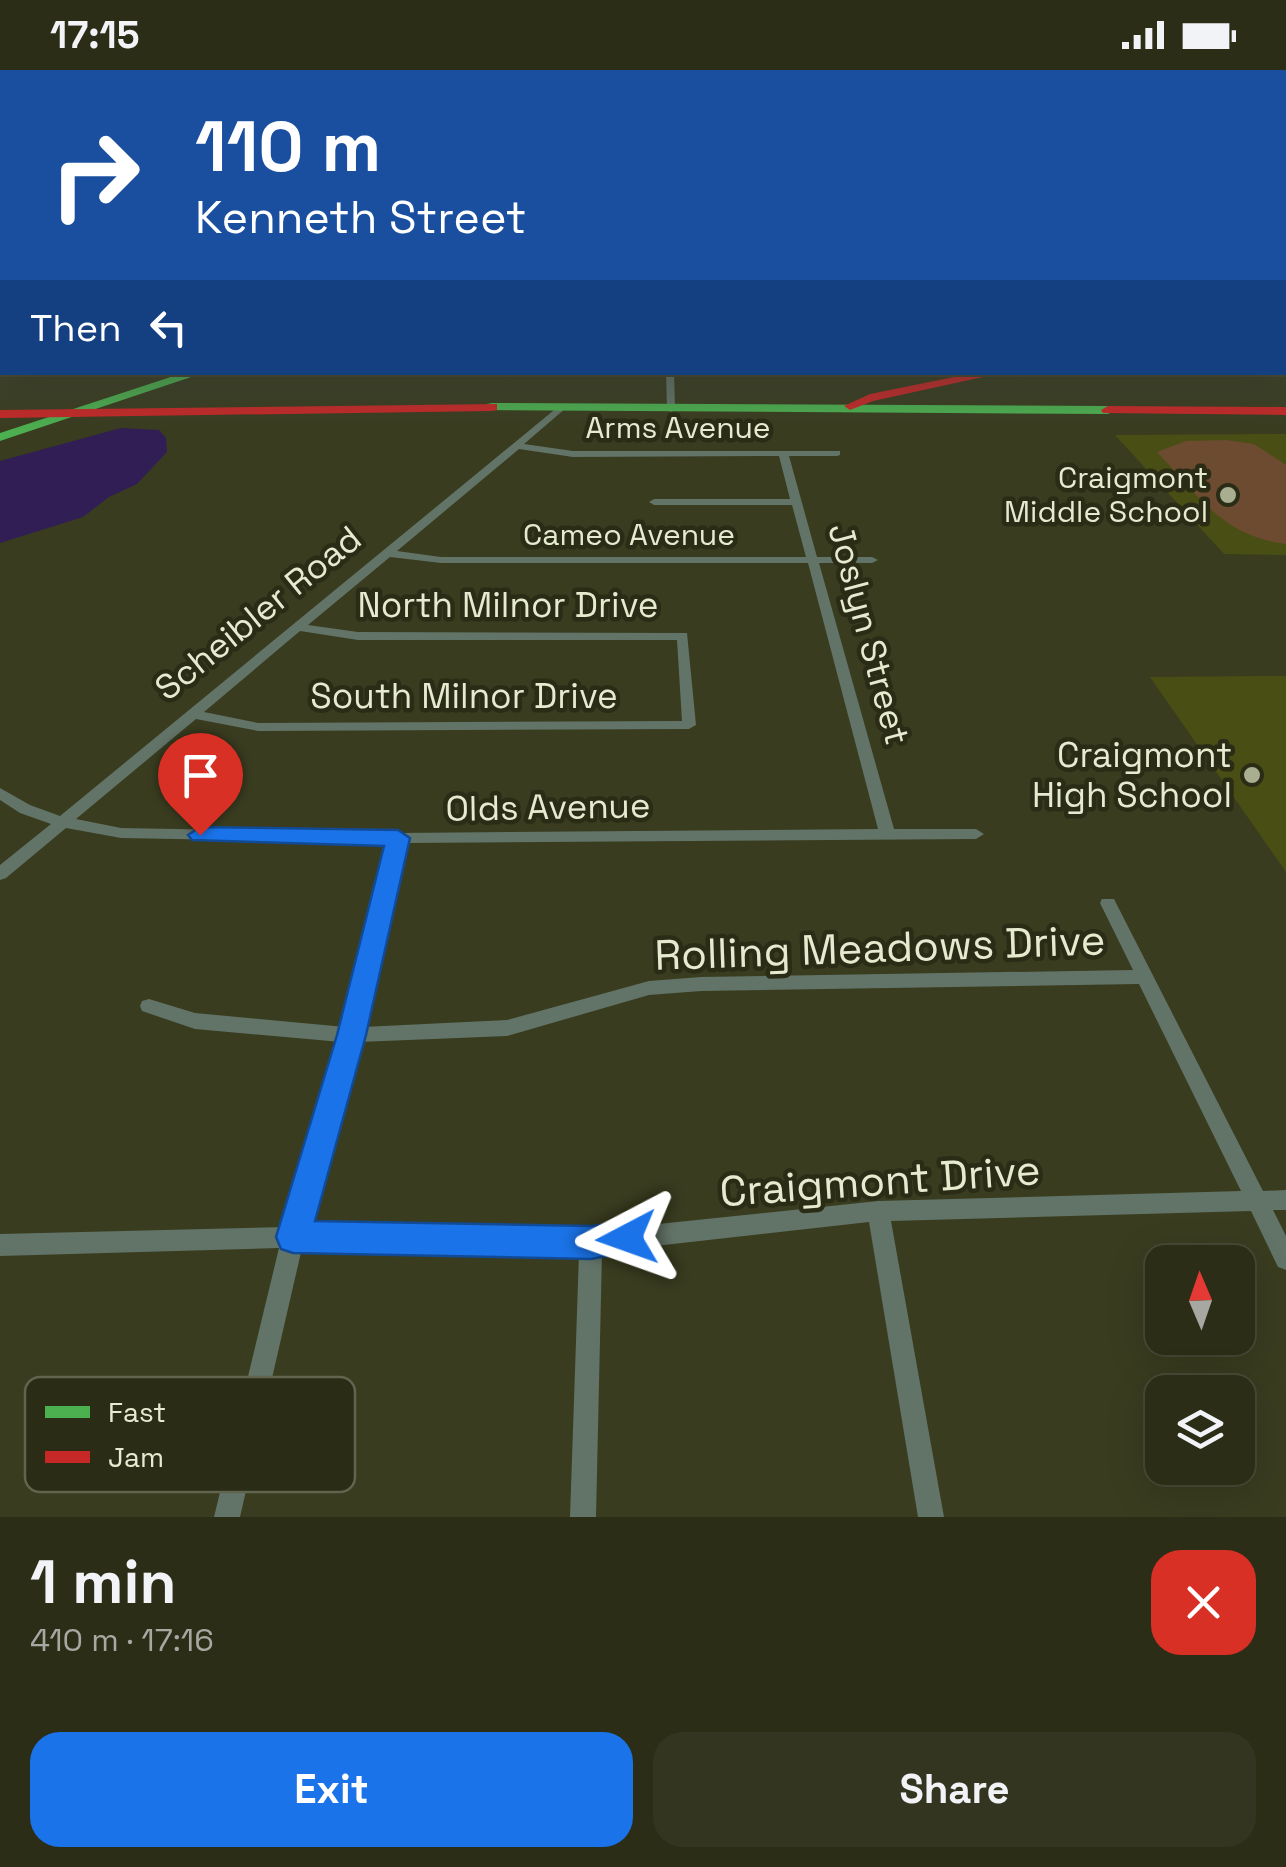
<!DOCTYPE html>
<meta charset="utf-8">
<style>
:root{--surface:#2b2d17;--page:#333520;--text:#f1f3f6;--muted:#a6a8a1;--line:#474936;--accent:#1a73e8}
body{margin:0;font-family:"Space Grotesk",sans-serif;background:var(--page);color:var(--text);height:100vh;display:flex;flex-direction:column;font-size:38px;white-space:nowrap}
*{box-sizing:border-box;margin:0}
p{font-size:32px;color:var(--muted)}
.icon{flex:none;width:55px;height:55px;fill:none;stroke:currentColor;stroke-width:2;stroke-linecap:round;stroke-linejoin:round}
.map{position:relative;height:1447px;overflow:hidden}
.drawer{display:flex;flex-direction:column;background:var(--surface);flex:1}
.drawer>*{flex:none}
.guide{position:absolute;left:0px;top:0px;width:1288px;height:305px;box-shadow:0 10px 40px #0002,0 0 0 2px var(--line);background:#1a4fa0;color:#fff;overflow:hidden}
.needle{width:65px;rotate:358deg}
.fabs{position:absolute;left:1145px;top:1175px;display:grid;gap:20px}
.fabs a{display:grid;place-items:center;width:110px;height:110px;border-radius:20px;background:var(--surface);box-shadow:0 10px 40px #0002,0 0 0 2px var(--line);font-size:50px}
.pin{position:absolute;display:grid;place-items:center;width:85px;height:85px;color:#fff;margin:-102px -42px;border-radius:50% 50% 50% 0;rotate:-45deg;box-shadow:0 0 10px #0007}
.pin .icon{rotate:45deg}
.me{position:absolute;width:110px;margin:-55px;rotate:266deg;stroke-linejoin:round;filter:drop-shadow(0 0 8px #0008)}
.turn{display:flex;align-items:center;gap:35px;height:210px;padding:0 30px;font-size:45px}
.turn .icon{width:130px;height:130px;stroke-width:2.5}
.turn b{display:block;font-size:70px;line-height:85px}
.then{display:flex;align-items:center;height:95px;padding:0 30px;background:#0003;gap:20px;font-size:38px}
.round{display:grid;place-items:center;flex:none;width:105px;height:105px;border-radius:30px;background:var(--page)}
.overview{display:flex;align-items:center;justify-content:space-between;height:170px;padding:0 30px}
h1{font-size:60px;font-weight:700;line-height:75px}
.action{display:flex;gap:20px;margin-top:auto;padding:20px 30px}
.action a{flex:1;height:115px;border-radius:30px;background:var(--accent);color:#fff;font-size:40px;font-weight:700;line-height:115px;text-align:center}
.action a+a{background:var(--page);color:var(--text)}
.status{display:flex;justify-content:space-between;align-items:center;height:70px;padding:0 50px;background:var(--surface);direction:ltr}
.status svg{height:28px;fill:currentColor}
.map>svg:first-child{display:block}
.built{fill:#494f14}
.green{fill:#6c4b30}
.water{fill:#311e54}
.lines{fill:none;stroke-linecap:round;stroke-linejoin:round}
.street{fill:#627367;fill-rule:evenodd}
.fast{fill:#4caf50;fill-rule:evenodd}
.jam{fill:#c62828;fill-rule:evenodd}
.route{fill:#1a73e8;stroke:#114b97;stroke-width:2.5}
.poi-dot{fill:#a9ae91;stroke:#2a2c16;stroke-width:4}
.labels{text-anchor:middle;stroke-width:9;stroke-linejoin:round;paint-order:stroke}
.far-street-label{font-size:30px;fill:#e6ebcf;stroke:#2a2c16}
.far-poi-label{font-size:30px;fill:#e6ebcf;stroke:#2a2c16;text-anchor:end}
.street-label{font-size:35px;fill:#e6ebcf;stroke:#2a2c16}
.poi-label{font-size:35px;fill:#e6ebcf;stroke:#2a2c16;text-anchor:end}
.near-street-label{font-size:42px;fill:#e6ebcf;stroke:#2a2c16}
.key{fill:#2a2c16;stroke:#62654e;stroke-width:2.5}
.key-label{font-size:28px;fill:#e6ebcf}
</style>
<div class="status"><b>17:15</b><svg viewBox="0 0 49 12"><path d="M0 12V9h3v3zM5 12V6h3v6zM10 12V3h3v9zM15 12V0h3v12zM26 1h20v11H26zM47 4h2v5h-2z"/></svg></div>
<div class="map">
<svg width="1286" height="1447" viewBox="0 0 1286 1447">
<rect width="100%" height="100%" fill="#393c1f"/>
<g class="built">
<path d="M1286,364v121l-62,-1 -109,-119z"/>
<path d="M1286,606v196l-136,-195z"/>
</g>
<path class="green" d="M1226,370l28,4 32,21v79c-64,-8 -87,-48 -129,-92l29,-11z"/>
<path class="water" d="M121,358l38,2 7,8 1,14 -30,32 -28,13 -26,20 -83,26v-82z"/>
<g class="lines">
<g class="street">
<rect x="0" y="186" width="2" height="4"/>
<rect x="0" y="267" width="2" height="5"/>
<path d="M666,302h8l1,37 -4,3 -4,-3z"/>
<path d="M559,336l7,2 -42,36 49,7h267v4l-3,1h-48l28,101h55l6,3 -6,3h-53l75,266h82l8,5 -8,5 -571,4 -42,184 144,-7 142,-39 52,-4 432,-7 -33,-67 2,-4h12l2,4 147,288 23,-1v20h-13l13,26v34l-8,-3 -27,-56 -360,10 53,296h-26l-49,-295 -267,30 -6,265h-26l9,-264 -277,-5 -62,269h-26l65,-269 -279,8v-22l285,-7 56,-185 -146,-13 -53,-18 -2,-5 2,-5 7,-2 46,14 150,14 44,-184 -268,-5 -55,-10 -60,50 -6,2v-15l51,-41 -31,-11 -20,-13v-12l30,17 30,11zM519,379l54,8 206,-1 11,43h-136l-5,3 5,3h138l14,52h-365l-44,-6zM390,487l51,6h367l70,266 -480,4 -277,-5 -45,-9 120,-100 62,12 431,-2 7,-4 -9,-92 -329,-1 -50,-7zM300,561l58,9h319l5,81 -424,2 -54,-11zM1139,914l102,207 -363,10 -287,30 -284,-4 52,-185 148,-6 142,-41 52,-4z"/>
</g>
<g class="fast">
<rect x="1285" y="234" width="1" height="6"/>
<path d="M186,302h20l-206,69v-8z"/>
<path d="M492,333l616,3 7,4 -7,4 -621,-4v-6z"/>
</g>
<g class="jam">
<path d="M979,302h27l-133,29 -23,9 -6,-4 26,-12z"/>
<path d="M497,334v6l-5,1 -492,7v-8z"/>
<path d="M1108,336l178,1v8l-183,-2 -2,-3z"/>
</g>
</g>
<linearGradient id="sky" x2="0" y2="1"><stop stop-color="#1f2111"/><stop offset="0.44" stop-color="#4e564d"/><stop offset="1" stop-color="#4e564d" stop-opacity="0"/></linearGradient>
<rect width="1286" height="362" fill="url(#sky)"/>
<path class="route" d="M200,757l198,3 12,8 -44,197 -51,186 276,5 36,-4 12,5 5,11 -5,12 -48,9 -298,-6 -12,-4 -5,-12 61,-202 47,-189 -192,-6 -4,-5z"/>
<g class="poi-dot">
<circle cx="1228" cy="425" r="10"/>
<circle cx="1252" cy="705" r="10"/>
</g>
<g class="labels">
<g class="far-street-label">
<text x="678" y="368">Arms Avenue</text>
<text x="629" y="475">Cameo Avenue</text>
</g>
<g class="far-poi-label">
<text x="1208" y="418">Craigmont<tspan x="1208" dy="34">Middle School</tspan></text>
</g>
<g class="street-label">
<text x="508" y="547">North Milnor Drive</text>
<text transform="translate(258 543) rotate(-39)" y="12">Scheibler Road</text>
<text transform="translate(869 564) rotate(75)" y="12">Joslyn Street</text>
<text x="464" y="638">South Milnor Drive</text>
<text transform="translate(548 737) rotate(-1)" y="12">Olds Avenue</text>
</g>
<g class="poi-label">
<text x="1232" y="697">Craigmont<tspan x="1232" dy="40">High School</tspan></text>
</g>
<g class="near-street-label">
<text transform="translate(880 877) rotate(-2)" y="15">Rolling Meadows Drive</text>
<text transform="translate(880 1110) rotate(-4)" y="15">Craigmont Drive</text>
</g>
</g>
<rect x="25" y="1307" width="330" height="115" rx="15" class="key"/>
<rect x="45" y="1336" width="45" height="12" fill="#4caf50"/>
<rect x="45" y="1381" width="45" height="12" fill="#c62828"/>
<g class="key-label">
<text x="108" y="1352">Fast</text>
<text x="108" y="1397">Jam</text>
</g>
</svg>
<div class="fabs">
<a><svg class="needle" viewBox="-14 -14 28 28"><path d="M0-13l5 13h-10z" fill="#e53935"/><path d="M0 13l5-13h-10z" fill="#a6a8a1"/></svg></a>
<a><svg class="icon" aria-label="layers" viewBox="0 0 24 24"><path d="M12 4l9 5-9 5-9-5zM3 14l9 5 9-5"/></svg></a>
</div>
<div class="pin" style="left:200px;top:765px;background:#d93025"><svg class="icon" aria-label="arrive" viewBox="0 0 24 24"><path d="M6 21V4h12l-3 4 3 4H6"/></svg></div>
<svg class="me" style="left:627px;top:1168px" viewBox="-20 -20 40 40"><path d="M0-17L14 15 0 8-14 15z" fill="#1a73e8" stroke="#fff" stroke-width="4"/></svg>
<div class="guide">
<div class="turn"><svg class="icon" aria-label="right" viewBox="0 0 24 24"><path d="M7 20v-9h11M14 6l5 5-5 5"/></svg><div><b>110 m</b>Kenneth Street</div></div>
<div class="then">Then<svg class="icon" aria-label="left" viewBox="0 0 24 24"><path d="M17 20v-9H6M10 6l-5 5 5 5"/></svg></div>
</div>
</div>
<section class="drawer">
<div class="overview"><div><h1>1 min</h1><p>410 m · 17:16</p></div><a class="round" style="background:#d93025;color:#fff"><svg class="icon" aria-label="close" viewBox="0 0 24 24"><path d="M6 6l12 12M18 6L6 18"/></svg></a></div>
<div class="action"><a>Exit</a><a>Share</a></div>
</section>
